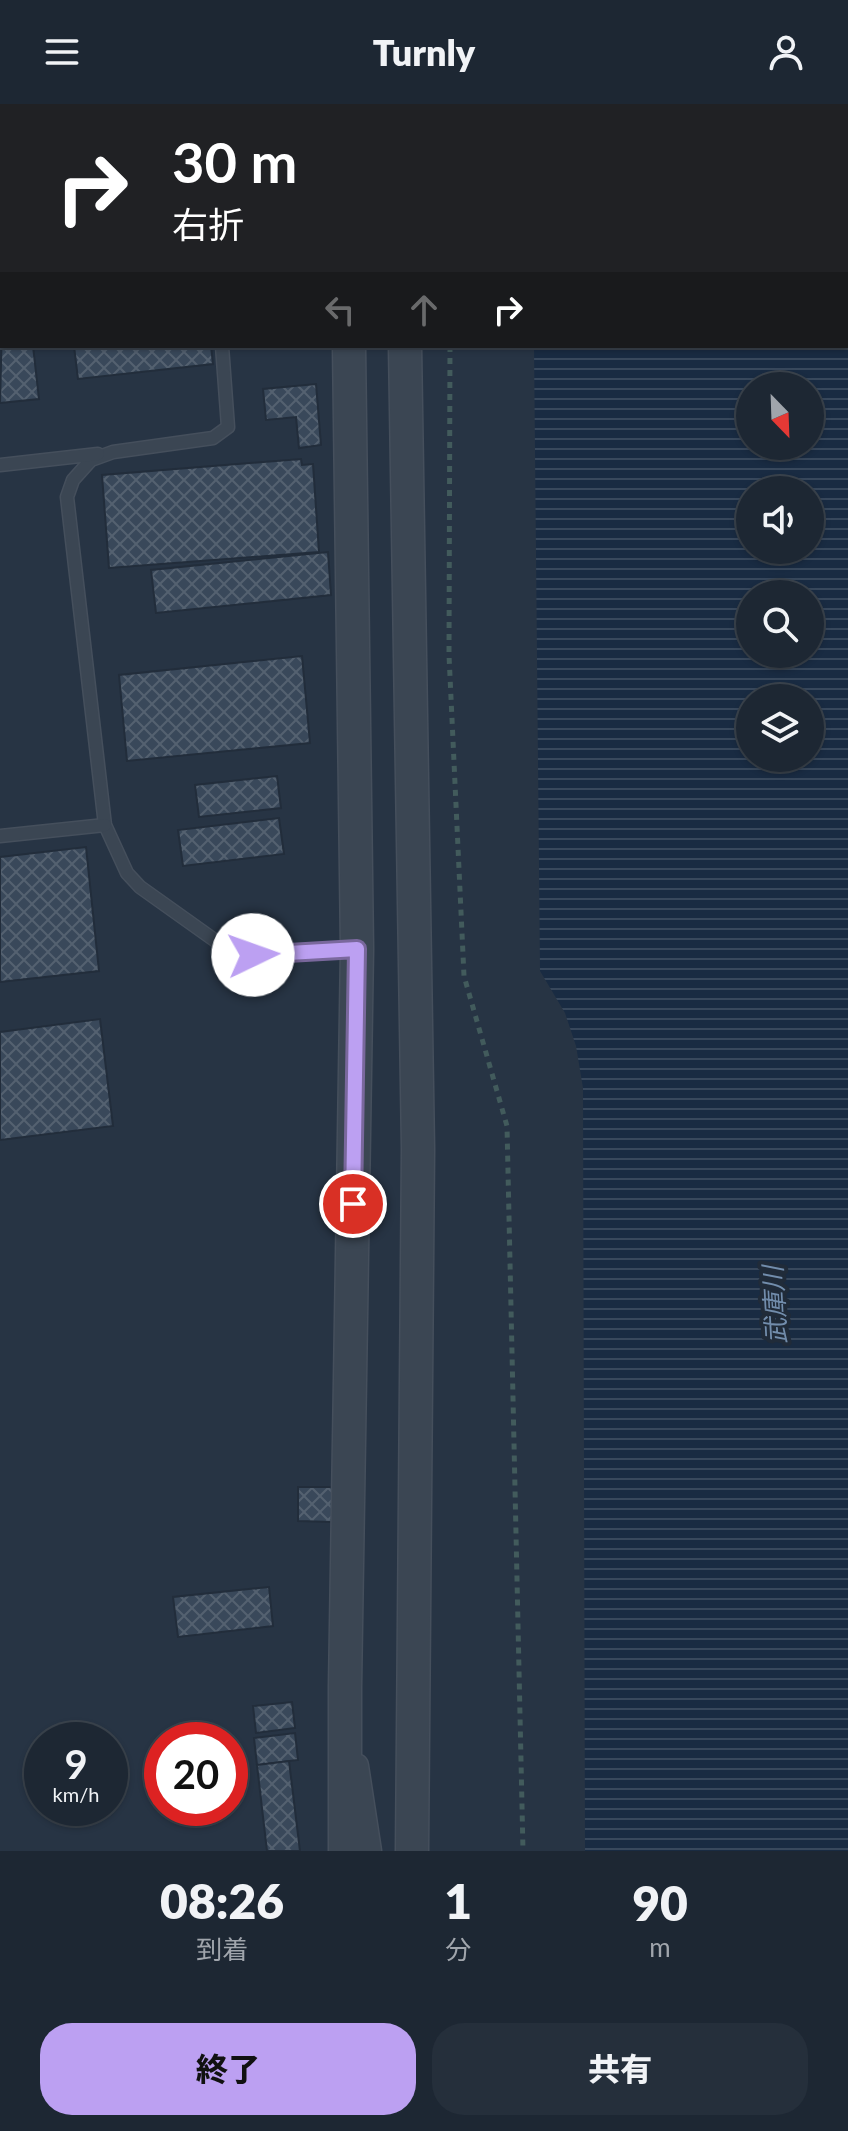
<!DOCTYPE html>
<html lang="ja">
<meta charset="utf-8">
<style>
:root{--surface:#1d2733;--page:#252f3b;--text:#f1f3f6;--muted:#a0a5ac;--line:#3b444e;--accent:#bca0f2}
body{margin:0;font-family:Lato,"Noto Sans JP",sans-serif;background:var(--page);color:var(--text);height:100vh;display:flex;flex-direction:column;font-size:30px;white-space:nowrap}
*{box-sizing:border-box;margin:0}
p{font-size:26px;color:var(--muted)}
.icon{flex:none;width:44px;height:44px;fill:none;stroke:currentColor;stroke-width:2;stroke-linecap:round;stroke-linejoin:round}
.map{position:relative;height:1747px;overflow:hidden}
.side{display:flex;flex-direction:column;background:var(--surface);flex:1}
.side>*{flex:none}
.top-card{position:absolute;left:0px;top:0px;width:848px;height:244px;box-shadow:0 2px 6px #0004,0 0 0 2px var(--line);background:#202124;color:#fff;overflow:hidden}
.needle{width:52px;rotate:157deg}
.buttons{position:absolute;left:736px;top:268px;display:grid;gap:16px}
.buttons a{display:grid;place-items:center;width:88px;height:88px;border-radius:50%;background:var(--surface);box-shadow:0 2px 6px #0004,0 0 0 2px var(--line);font-size:40px}
.speed{position:absolute;left:24px;top:1618px;display:flex;gap:16px;font-size:40px;font-weight:700;text-align:center}
.speed>*{display:grid;place-content:center;width:104px;height:104px;border-radius:50%;background:var(--surface);box-shadow:0 2px 6px #0004,0 0 0 2px var(--line);line-height:1}
.speed small{font-size:20px;font-weight:400}
.speed .limit{border:12px solid #d22;background:#fff;color:#111}
.pin{position:absolute;display:grid;place-items:center;width:68px;height:68px;color:#fff;margin:-34px;border:4px solid #fff;border-radius:50%;box-shadow:0 2px 8px #0007}
.me{position:absolute;width:88px;margin:-44px;rotate:87deg;stroke-linejoin:round;filter:drop-shadow(0 0 6px #0008)}
.turn{display:flex;align-items:center;gap:28px;height:168px;padding:0 40px;font-size:36px}
.turn .icon{width:104px;height:104px;stroke-width:2.5}
.turn b{display:block;font-size:56px;line-height:68px}
.lanes{display:flex;align-items:center;height:76px;padding:0 40px;background:#0003;justify-content:center;gap:40px;direction:ltr}
.lanes .off{opacity:.35}
.eta{display:flex;justify-content:space-evenly;align-items:center;height:136px;text-align:center}
.eta b{font-size:48px;font-weight:800;line-height:56px}
.action{display:flex;gap:16px;margin-top:auto;padding:16px 40px}
.action a{flex:1;height:92px;border-radius:32px;background:var(--accent);color:#111;font-size:32px;font-weight:800;line-height:92px;text-align:center}
.action a+a{background:var(--page);color:var(--text)}
header{display:flex;justify-content:space-between;align-items:center;height:104px;padding:0 40px;background:var(--surface);font-size:36px;font-weight:800}
.map>svg:first-child{display:block}
.water{fill:url(#water-rules);fill-rule:evenodd}
.building{fill:url(#building-cross-hatch);stroke:#222d3b;stroke-width:2}
.lines{fill:none;stroke-linecap:round;stroke-linejoin:round}
.service-casing{stroke:#454f5c;stroke-width:15}
.minor-casing{stroke:#454f5c;stroke-width:27}
.tertiary-casing{stroke:#454f5c;stroke-width:35}
.path{stroke:#425b5c;stroke-width:5;stroke-dasharray:6 6;stroke-linecap:butt}
.service{stroke:#3b4653;stroke-width:12}
.minor{stroke:#3b4653;stroke-width:24}
.tertiary{stroke:#3b4653;stroke-width:32}
.route-casing{stroke:#7a689d;stroke-width:20}
.route{stroke:#bca0f2;stroke-width:14}
.labels{text-anchor:middle;stroke-width:8;stroke-linejoin:round;paint-order:stroke}
.water-label{font-size:26px;font-style:italic;fill:#728dac;stroke:#202b39}
</style>
<header><svg class="icon" aria-label="menu" viewBox="0 0 24 24"><path d="M4 6h16M4 12h16M4 18h16"/></svg>Turnly<svg class="icon" aria-label="person" viewBox="0 0 24 24"><circle cx="12" cy="8" r="4"/><path d="M4 21q1-7 8-7t8 7"/></svg></header>
<div class="map">
<svg width="848" height="1747" viewBox="0 0 848 1747">
<defs>
<pattern id="water-rules" width="6" height="5" patternUnits="userSpaceOnUse" patternTransform="scale(2)"><rect width="6" height="5" fill="#192b42"/><path d="M0 2.5h6" fill="none" stroke="#38485c"/></pattern>
<pattern id="building-cross-hatch" width="8" height="8" patternUnits="userSpaceOnUse" patternTransform="scale(2)"><rect width="8" height="8" fill="#39485a"/><path d="M0 0l8 8M0 8l8-8" fill="none" stroke="#546170"/></pattern>
</defs>
<rect width="100%" height="100%" fill="#273444"/>
<path class="water" d="M531,0h317v1747h-263l-2,-763 -7,-42 -11,-33 -25,-42 -6,-625h312v-240zM750,282h60v60h-60zM750,386h60v60h-60zM750,490h60v60h-60zM750,594h60v60h-60z"/>
<g class="building">
<path d="M0,0h184v2h-182l-2,102z"/>
<path d="M0,107h2l-2,92z"/>
<path d="M2,219v23h31l6,53 -39,4z"/>
<path d="M74,242h137l2,18 -135,15z"/>
<path d="M316,280l5,61 -22,3 -3,-31 -30,3 -3,-31z"/>
<path d="M301,355l1,6 11,-1 6,88 -210,16 -7,-93z"/>
<path d="M328,448l3,43 -175,18 -5,-43z"/>
<path d="M302,552l8,87 -183,18 -8,-86z"/>
<path d="M277,672l4,32 -82,9 -4,-32z"/>
<path d="M279,714l5,36 -101,12 -5,-36z"/>
<path d="M86,743l13,124 -99,11v-125z"/>
<path d="M100,915l13,107 -113,14v-108z"/>
<path d="M298,1383h34v35l-34,-1z"/>
<path d="M269,1483l4,39 -95,11 -5,-40z"/>
<path d="M292,1598l3,26 -39,5 -3,-27z"/>
<path d="M295,1629l3,27 -41,5 -3,-27z"/>
<path d="M289,1657l11,90h-33l-10,-86z"/>
</g>
<g class="lines">
<defs>
<g id="service">
<path d="M202,0v2"/>
<path d="M222,242l6,81 -15,11 -100,14 -22,8 -18,20 -6,17 38,328 22,48 13,14 80,57 33,11 104,-6"/>
<path d="M0,361l98,-11"/>
<path d="M0,732l105,-11"/>
</g>
<path id="minor" d="M356,1662l13,85"/>
<g id="tertiary">
<path d="M348,0v2"/>
<path d="M401,0v2"/>
<path d="M405,242l13,803 -6,702"/>
<path d="M345,1747v-164l12,-738 -8,-603"/>
</g>
</defs>
<use href="#service" class="service-casing"/>
<use href="#minor" class="minor-casing"/>
<use href="#tertiary" class="tertiary-casing"/>
<g class="path">
<path d="M451,2v-2"/>
<path d="M450,242l-1,309 15,321 43,150 16,725"/>
</g>
<use href="#service" class="service"/>
<use href="#minor" class="minor"/>
<use href="#tertiary" class="tertiary"/>
</g>
<g class="lines">
<defs>
<path id="route" d="M253,851l104,-6 -4,255"/>
</defs>
<use href="#route" class="route-casing"/>
<use href="#route" class="route"/>
</g>
<g class="labels">
<g class="water-label">
<text transform="translate(775 1201) rotate(-93)" y="9">武庫川</text>
</g>
</g>
</svg>
<div class="buttons">
<a><svg class="needle" viewBox="-14 -14 28 28"><path d="M0-13l5 13h-10z" fill="#e53935"/><path d="M0 13l5-13h-10z" fill="#a0a5ac"/></svg></a>
<a><svg class="icon" aria-label="sound" viewBox="0 0 24 24"><path d="M4 9h4l5-4v14l-5-4H4zM17 9q2 3 0 6"/></svg></a>
<a><svg class="icon" aria-label="search" viewBox="0 0 24 24"><circle cx="10" cy="10" r="6"/><path d="M15 15l6 6"/></svg></a>
<a><svg class="icon" aria-label="layers" viewBox="0 0 24 24"><path d="M12 4l9 5-9 5-9-5zM3 14l9 5 9-5"/></svg></a>
</div>
<div class="speed"><div>9<small>km/h</small></div><div class="limit">20</div></div>
<div class="pin" style="left:353px;top:1100px;background:#d93025"><svg class="icon" aria-label="arrive" viewBox="0 0 24 24"><path d="M6 21V4h12l-3 4 3 4H6"/></svg></div>
<svg class="me" style="left:253px;top:851px" viewBox="-20 -20 40 40"><circle r="19" fill="#fff"/><path d="M0-13L10 11 0 6-10 11z" fill="#bca0f2"/></svg>
<div class="top-card">
<div class="turn"><svg class="icon" aria-label="right" viewBox="0 0 24 24"><path d="M7 20v-9h11M14 6l5 5-5 5"/></svg><div><b>30 m</b>右折</div></div>
<div class="lanes"><svg class="icon off" aria-label="left" viewBox="0 0 24 24"><path d="M17 20v-9H6M10 6l-5 5 5 5"/></svg><svg class="icon off" aria-label="ahead" viewBox="0 0 24 24"><path d="M12 20V5M6 11l6-6 6 6"/></svg><svg class="icon" aria-label="right" viewBox="0 0 24 24"><path d="M7 20v-9h11M14 6l5 5-5 5"/></svg></div>
</div>
</div>
<section class="side">
<div class="eta">
<div><b>08:26</b><p>到着</p></div>
<div><b>1</b><p>分</p></div>
<div><b>90</b><p>m</p></div>
</div>
<div class="action"><a>終了</a><a>共有</a></div>
</section>
